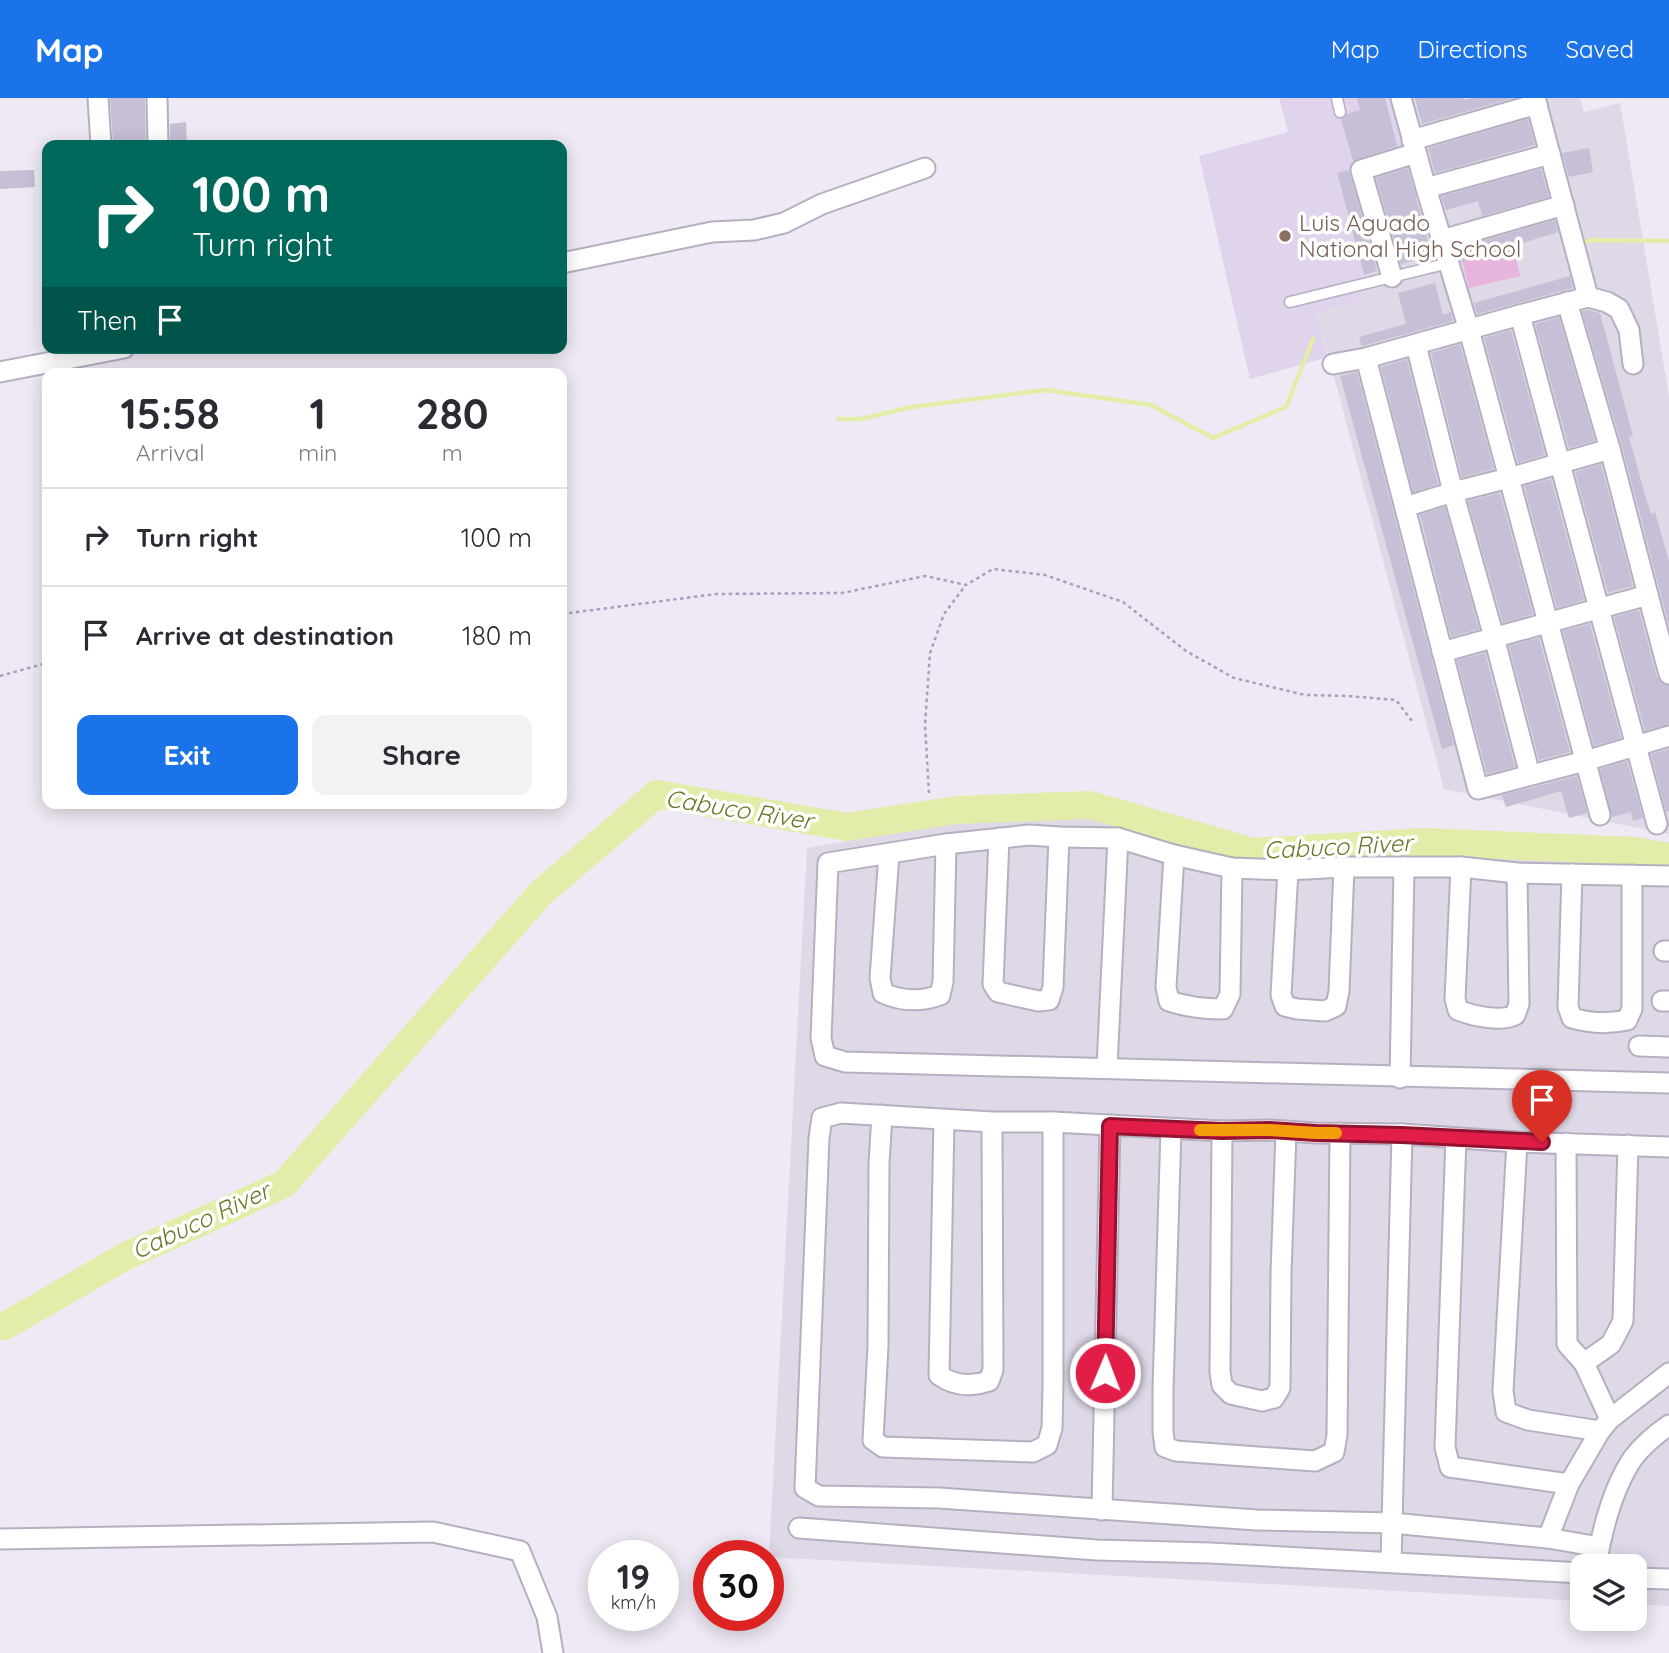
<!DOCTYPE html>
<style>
:root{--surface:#fff;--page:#f2f2f3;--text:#2b2b33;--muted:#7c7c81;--line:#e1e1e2;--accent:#1a73e8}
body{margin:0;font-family:Quicksand,sans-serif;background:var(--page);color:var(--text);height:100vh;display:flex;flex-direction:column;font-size:26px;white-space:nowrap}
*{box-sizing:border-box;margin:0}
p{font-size:23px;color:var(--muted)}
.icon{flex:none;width:38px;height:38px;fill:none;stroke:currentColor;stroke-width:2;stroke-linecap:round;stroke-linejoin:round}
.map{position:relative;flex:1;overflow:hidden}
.side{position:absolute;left:42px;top:270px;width:525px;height:441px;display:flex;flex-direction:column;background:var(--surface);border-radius:14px;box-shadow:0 4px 18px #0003}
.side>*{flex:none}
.guide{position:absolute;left:42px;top:42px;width:525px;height:214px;border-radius:14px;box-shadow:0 4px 18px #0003;background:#00695c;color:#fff;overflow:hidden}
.tools{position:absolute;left:1570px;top:1456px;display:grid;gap:14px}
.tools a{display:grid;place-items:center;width:77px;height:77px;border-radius:14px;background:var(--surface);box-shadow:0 4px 18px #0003;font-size:35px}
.speed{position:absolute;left:588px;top:1442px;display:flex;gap:14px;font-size:35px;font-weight:700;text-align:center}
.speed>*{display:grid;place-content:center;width:91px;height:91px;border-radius:50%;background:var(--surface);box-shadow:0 4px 18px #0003;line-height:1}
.speed small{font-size:18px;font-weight:400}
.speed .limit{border:10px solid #d22;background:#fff;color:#111}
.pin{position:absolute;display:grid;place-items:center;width:60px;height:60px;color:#fff;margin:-72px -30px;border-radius:50% 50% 50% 0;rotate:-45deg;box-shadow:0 0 7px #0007}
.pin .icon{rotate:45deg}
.me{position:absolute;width:77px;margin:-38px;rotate:1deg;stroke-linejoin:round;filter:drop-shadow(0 0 5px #0008)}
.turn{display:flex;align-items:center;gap:24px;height:147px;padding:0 35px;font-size:32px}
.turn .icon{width:91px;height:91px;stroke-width:2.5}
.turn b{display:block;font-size:49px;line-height:60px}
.then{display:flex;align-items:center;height:66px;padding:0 35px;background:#0003;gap:14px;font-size:26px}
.eta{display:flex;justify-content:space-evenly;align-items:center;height:119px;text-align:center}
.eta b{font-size:42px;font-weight:700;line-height:49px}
.button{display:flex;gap:14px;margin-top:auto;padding:14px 35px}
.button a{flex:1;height:80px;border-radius:14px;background:var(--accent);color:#fff;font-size:28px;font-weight:700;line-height:80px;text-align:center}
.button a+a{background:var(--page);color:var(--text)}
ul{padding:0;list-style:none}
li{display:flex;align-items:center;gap:21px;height:98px;padding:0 35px;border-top:2px solid var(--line)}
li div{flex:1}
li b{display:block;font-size:26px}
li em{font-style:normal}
header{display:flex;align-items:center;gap:42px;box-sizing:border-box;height:98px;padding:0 35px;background:var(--accent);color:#fff}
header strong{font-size:33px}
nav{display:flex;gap:38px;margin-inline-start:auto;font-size:24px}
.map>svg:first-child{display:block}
.residential{fill:#ded8e7}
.education{fill:#dfd4ec}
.green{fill:#e6b4dc}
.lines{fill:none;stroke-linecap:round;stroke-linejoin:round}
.stream{stroke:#e3eda9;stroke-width:4.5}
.river{stroke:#e3eda9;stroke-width:28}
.building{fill:#c7bfd5}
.lane-casing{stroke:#b6afc2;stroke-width:13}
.street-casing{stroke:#b6afc2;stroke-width:23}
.path{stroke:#ab9ec0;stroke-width:2.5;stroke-dasharray:3.5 3.5;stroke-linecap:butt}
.lane{stroke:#fff;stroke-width:10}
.street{stroke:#fff;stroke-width:19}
.route-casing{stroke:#92132f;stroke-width:18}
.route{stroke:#e11d48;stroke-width:12}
.slow{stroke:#f59e0b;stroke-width:12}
.education-dot{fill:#8d6e63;stroke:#fff;stroke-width:2.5}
.labels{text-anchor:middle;stroke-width:7;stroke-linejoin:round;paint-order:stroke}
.education-label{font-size:23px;fill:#785e54;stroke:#fff;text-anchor:start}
.water-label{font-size:24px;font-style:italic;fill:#6a7828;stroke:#fff}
</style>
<header>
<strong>Map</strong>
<nav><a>Map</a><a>Directions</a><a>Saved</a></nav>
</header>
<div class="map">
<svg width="1669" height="1555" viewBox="0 0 1669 1555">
<rect width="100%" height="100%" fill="#eee9f4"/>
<g class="residential">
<path d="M1396,0h184l4,14 36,-9 49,294v437l-225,-45 -127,-476 53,-15 -33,-125 73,-16z"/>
<path d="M1086,720l57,11 115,33 196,-10 215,19v735l-34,-2 -1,-38h-52v35l-813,-44 38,-709 137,-24z"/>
</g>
<path class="education" d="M1279,0h115l14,55 -71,21 33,124 -53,15 11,44 -78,22 -51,-223 89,-24z"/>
<path class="green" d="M1513,148l7,30 -51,12 -7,-29z"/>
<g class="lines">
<g class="stream">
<path d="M1586,144l6,-2 77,1"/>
<path d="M838,321h23l51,-12 134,-17 105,15 62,33 73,-31 27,-68"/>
</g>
<path class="river" d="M0,1228h5l119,-69 160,-73 257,-291 116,-99 190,33 109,-17 134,-5 163,47 171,-10 212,9 33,6"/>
</g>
<g class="building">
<path d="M110,0h35l1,47h-33z"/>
<path d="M1357,0h28l12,48 -44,15 -12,-42 6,-5 13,-4z"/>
<path d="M1415,0h48l1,2 9,-2h41l-92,26z"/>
<path d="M1528,21l7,26 -100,28 -7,-25z"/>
<path d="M186,24l1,23h-17v-21z"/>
<path d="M1589,50l4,24 -24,5 -7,-24z"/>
<path d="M1408,70l24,88 -31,8 -25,-86z"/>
<path d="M1541,71l8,28 -67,19 -4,-15 -32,9 -5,-14z"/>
<path d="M34,72l1,17 -35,2v-18z"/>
<path d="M1349,72l28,101 -13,4 -27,-102z"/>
<path d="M1555,122l3,12 -97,30 -4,-14z"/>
<path d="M1570,178l3,12 -96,26 -3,-11z"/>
<path d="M1435,185l8,32 8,-3 2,9 -91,25 -3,-9 47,-13 -8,-31z"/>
<path d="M1588,212l12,3 33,123 -4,1 16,58 6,19 4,-2 14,49v65l-47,-180 -40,-135z"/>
<path d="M1559,219l36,124 -26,7 -34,-124z"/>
<path d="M1511,232l34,125 -27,8 -34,-125z"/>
<path d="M1460,246l34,125 -32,8 -31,-124z"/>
<path d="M1407,261l31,125 -25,8 -32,-125z"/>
<path d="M1357,274l97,373 -12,4 -102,-373z"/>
<path d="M1601,366l32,122 -25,7 -33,-121z"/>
<path d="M1551,381l33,121 -27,8 -33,-122z"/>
<path d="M1500,395l33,121 -30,9 -35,-122z"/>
<path d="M1445,409l34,122 -28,8 -31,-122z"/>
<path d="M1639,512l18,67 4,6 8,3v38l-24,7 -31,-114z"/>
<path d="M1590,526l31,114 -27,8 -31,-115z"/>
<path d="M1539,540l31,114 -31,8 -30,-114z"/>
<path d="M1485,555l30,114 -28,7 -30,-114z"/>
<path d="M1669,651v62l-3,1 -15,-58z"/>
<path d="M1627,663l16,57 -10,3 -2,-9 -19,5 -12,-48z"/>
<path d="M1577,678l10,37 -18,5 -8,-27 -55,16 -4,-12z"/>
</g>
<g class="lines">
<defs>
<g id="lane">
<path d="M1337,0l3,14"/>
<path d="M1290,204l159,-39"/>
</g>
<g id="street">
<path d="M98,0l3,47"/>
<path d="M157,0l1,47"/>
<path d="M1401,0l25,90 43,142 131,485"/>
<path d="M1535,0l53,199"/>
<path d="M1412,42l125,-36"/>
<path d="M1426,90l124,-34"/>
<path d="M1442,142l122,-35"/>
<path d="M562,165l150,-31 42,-2 30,-7 38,-19 103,-36"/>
<path d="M1392,179l-31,-107 55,-17"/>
<path d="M1567,204l43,147 38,146"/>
<path d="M1520,217l137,509"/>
<path d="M1416,247l37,147 41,145 36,138"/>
<path d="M1366,260l112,431 107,-28 84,-25"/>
<path d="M1333,266l33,-6 154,-43 68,-18 19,5 12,7 10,21 4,34"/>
<path d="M0,274l124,-24"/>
<path d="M1405,409l48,-15 56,-14 101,-29"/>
<path d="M1442,554l206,-57 21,79"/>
<path d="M999,740l-6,146 5,8 40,9 11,-1 4,-13 6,-150"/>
<path d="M889,756l-9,124 3,15c18,8 38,9 57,2l3,-13 3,-138"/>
<path d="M1174,757l-8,132 3,14c18,6 36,8 54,8l7,-15 2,-126"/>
<path d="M1461,769l-6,132 3,11c14,6 43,12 57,5l4,-11 -2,-131"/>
<path d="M1288,772l-7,125 4,11 12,3 28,2 11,-5 3,-15 5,-124"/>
<path d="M1572,776l-4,133 4,11c17,5 37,6 55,2l5,-11v-134"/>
<path d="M1669,778l-152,-3 -56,-6h-117l-56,3 -56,-2 -58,-13 -56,-17 -59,-1 -30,-2 -83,9 -118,19 -7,175 4,18 20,6c275,6 549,15 824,21"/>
<path d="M1664,853h5"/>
<path d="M1662,903h7"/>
<path d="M1639,948l30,1"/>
<path d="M1107,969l11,-229"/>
<path d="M1400,980l4,-211"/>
<path d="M882,1017l-3,48 -1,183 -5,94 10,7 150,5 14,-7 5,-17 1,-44v-262"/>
<path d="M944,1022l-5,255c15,11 32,12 50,6l4,-11 -1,-248"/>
<path d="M1171,1031l-8,260v43l2,15 11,4 139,10 19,-9 3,-17 3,-302"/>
<path d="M1222,1033l-2,241 2,13 9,9 31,7 12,-3 6,-10 1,-115 5,-141"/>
<path d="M1456,1040l-11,309 5,20 119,17"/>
<path d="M1517,1044l-14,249 3,21 22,8 72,11"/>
<path d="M1566,1045l1,201 17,19 26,56"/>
<path d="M1584,1265l27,-19 12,-23 5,-176"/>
<path d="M1102,1412l8,-384"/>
<path d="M799,1430l298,22 113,3 372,20"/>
<path d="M1548,1440l21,-54 31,-53 10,-12 59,-46"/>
<path d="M0,1441l433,-7 87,19 27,66 6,36"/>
<path d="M1599,1449l-51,-9 -156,-15 -135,-3 -318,-22 -120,-2 -14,-8 14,-350 3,-20 19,-5 151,9h61l169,9 48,-1 46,3 86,1 115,8 152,5"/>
<path d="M1391,1464l11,-428"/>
<path d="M1596,1468c6,-36 16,-77 37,-108 10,-13 23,-24 36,-33"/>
<path d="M1634,1480l35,1"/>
</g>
</defs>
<use href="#lane" class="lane-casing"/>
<use href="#street" class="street-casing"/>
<g class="path">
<path d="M562,516l154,-20 126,-1 83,-17 41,9 27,-16 52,6 78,27 63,49 48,27 71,17 43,1 48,4 16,21"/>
<path d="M0,578l47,-13"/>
<path d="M929,695l-4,-68 5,-72 14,-39 21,-28"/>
</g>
<use href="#lane" class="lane"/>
<use href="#street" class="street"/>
</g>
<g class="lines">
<defs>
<path id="route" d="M1105,1275l5,-247 112,5 47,-1 47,3 86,2 140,7"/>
</defs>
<use href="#route" class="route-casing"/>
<use href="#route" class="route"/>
<path class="slow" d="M1200,1032h69l47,3h20"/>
</g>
<circle class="education-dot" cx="1285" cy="138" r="7"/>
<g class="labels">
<g class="education-label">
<text x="1299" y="133">Luis Aguado<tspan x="1299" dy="26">National High School</tspan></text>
</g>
<g class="water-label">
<text transform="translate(739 712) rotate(9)" y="8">Cabuco River</text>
<text transform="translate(1338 749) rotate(-3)" y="8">Cabuco River</text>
<text transform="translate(201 1123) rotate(-25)" y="8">Cabuco River</text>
</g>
</g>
</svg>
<div class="tools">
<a><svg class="icon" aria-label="layers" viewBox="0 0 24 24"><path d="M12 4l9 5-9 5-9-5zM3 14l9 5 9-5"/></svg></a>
</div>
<div class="speed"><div>19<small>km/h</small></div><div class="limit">30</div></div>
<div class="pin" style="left:1542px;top:1044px;background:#d93025"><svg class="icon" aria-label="arrive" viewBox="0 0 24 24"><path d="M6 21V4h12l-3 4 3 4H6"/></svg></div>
<svg class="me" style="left:1105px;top:1275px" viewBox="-20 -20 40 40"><circle r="17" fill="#e11d48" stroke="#fff" stroke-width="3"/><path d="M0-11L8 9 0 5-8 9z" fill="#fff"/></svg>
<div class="guide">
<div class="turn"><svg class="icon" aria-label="right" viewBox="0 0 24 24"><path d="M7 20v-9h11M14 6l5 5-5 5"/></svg><div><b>100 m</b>Turn right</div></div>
<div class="then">Then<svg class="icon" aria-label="arrive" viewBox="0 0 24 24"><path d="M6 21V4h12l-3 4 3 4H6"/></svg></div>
</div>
<section class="side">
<div class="eta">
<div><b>15:58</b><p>Arrival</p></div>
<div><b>1</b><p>min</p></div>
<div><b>280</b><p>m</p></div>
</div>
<ul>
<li><svg class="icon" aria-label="right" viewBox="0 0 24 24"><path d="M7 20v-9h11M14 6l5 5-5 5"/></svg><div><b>Turn right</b></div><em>100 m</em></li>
<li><svg class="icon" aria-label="arrive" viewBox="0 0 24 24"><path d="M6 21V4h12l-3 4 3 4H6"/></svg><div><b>Arrive at destination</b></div><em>180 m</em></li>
</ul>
<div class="button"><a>Exit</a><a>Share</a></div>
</section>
</div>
